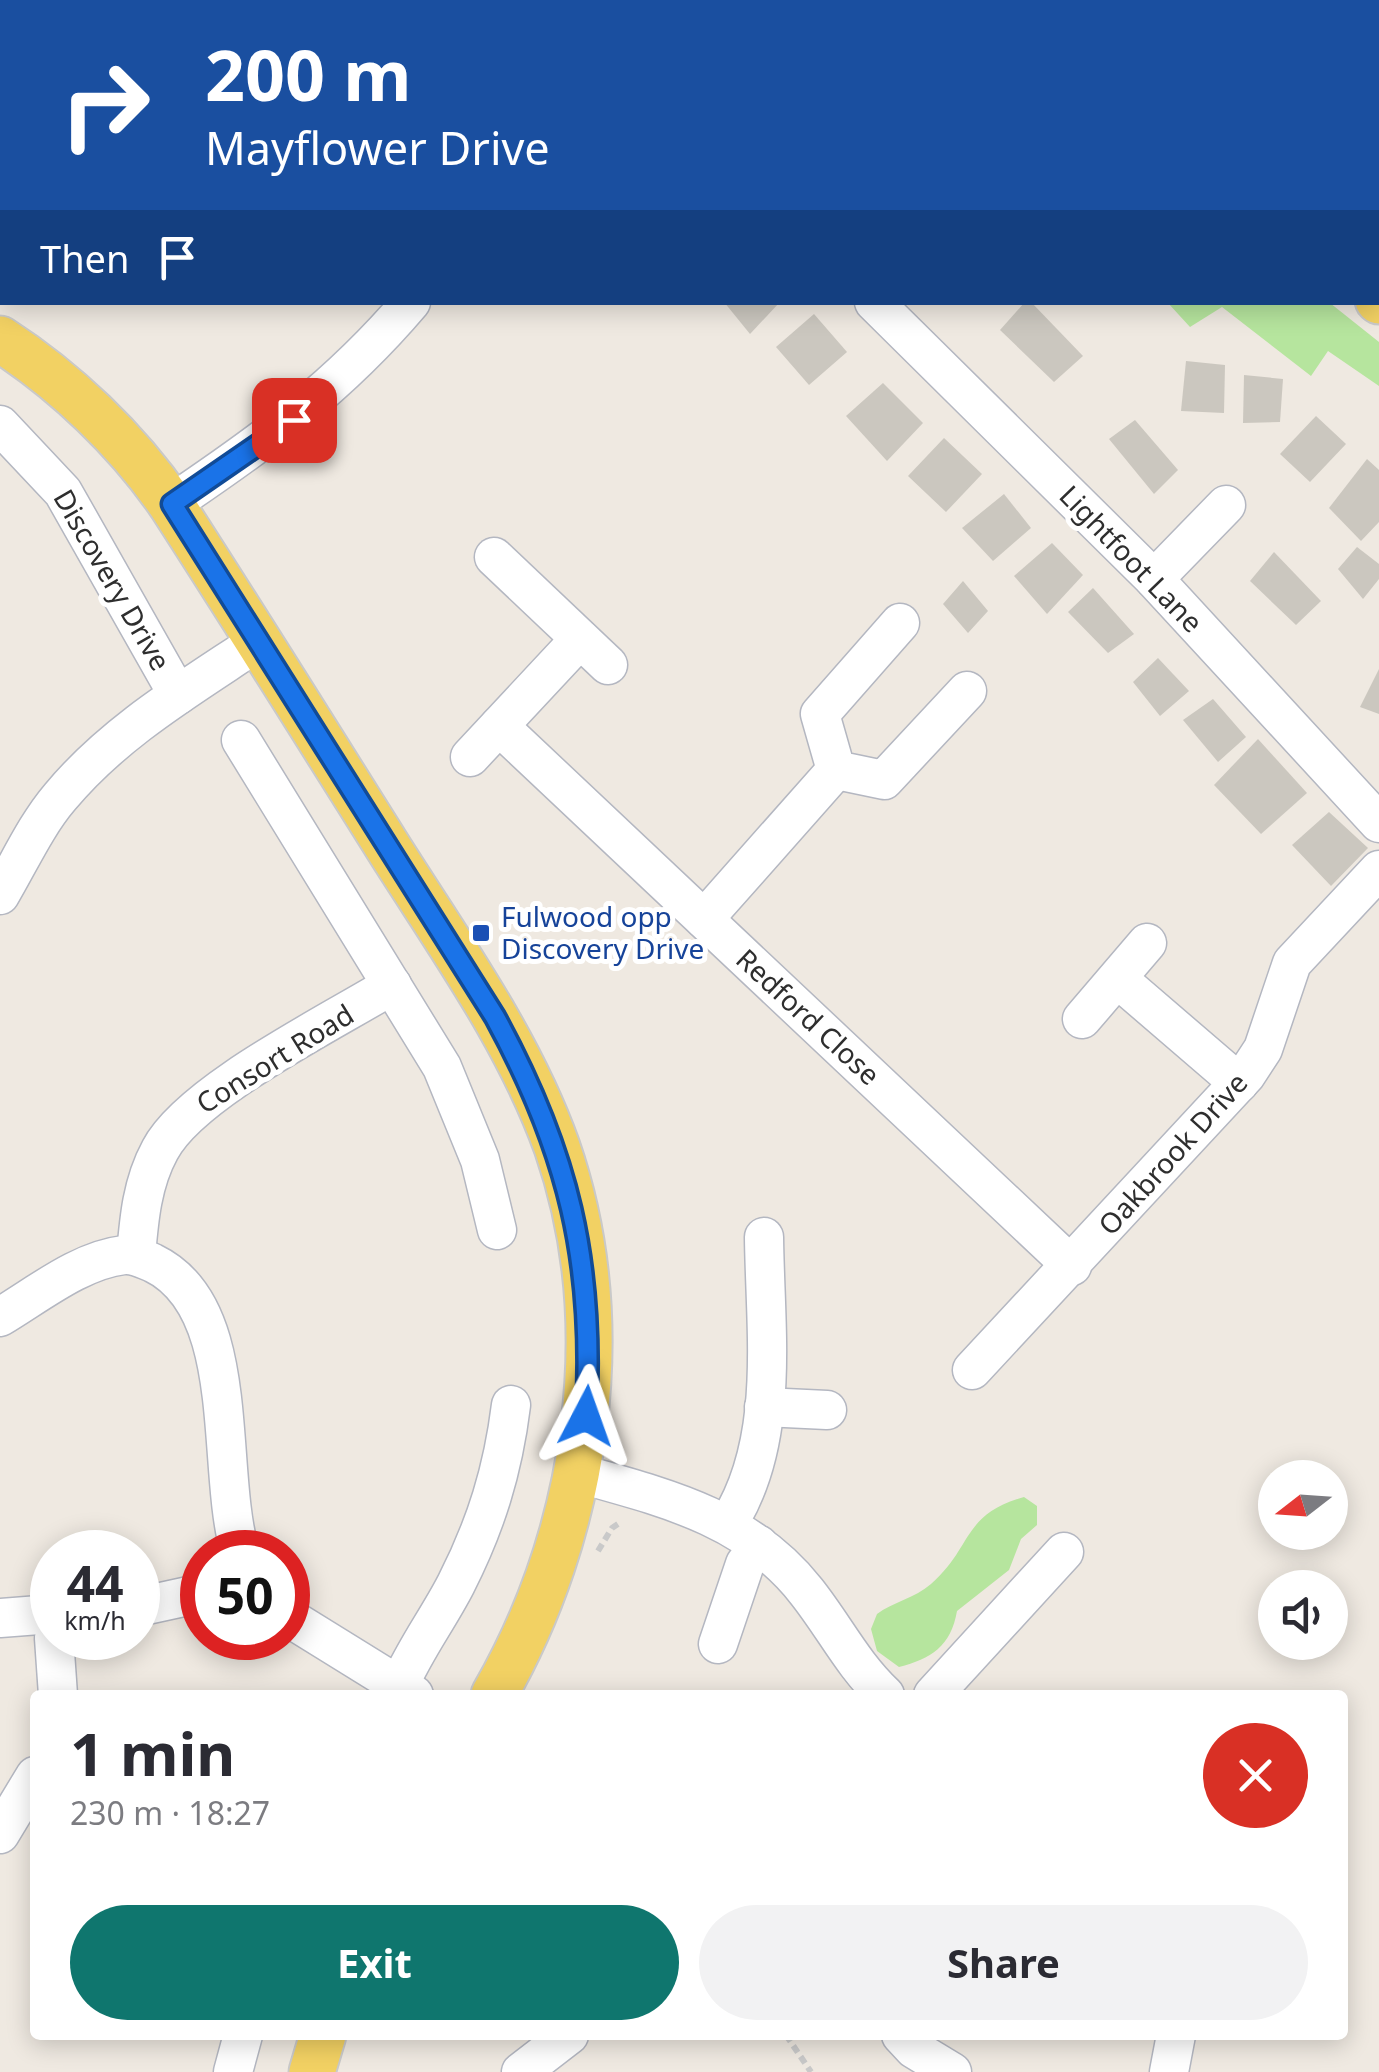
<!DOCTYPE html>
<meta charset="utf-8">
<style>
:root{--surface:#fff;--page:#f2f2f3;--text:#2b2b33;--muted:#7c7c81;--accent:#0f766e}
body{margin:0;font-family:"Noto Sans",sans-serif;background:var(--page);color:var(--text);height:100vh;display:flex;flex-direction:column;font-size:38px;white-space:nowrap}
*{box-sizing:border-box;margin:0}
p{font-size:32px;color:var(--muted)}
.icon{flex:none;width:55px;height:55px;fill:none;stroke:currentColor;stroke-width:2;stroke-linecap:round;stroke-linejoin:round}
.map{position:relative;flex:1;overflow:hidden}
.side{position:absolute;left:30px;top:1690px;width:1318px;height:350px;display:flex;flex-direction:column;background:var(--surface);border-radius:10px;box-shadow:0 5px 25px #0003}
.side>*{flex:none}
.hud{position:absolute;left:0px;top:0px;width:1380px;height:305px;box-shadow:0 5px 25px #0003;background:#1a4fa0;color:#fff;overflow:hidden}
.needle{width:65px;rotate:253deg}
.controls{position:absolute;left:1258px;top:1460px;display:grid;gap:20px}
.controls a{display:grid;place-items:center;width:90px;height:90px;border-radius:50%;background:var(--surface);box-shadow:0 5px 25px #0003;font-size:50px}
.speed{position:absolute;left:30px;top:1530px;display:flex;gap:20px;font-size:50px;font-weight:700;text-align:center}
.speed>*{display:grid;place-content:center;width:130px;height:130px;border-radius:50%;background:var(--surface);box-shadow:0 5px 25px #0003;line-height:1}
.speed small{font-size:25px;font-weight:400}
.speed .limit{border:15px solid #d22;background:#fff;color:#111}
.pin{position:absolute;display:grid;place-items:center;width:85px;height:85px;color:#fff;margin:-42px;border-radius:20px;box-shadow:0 5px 15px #0006}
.me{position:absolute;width:110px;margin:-55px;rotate:4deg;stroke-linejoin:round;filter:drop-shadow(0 0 8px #0008)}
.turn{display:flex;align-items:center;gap:35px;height:210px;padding:0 40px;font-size:45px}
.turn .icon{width:130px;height:130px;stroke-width:2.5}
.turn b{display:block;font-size:70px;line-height:85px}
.then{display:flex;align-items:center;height:95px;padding:0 40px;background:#0003;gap:20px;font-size:38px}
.round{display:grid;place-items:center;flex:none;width:105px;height:105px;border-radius:52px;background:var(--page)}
.summary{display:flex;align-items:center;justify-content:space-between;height:170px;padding:0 40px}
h1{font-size:60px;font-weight:700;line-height:75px}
.primary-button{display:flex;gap:20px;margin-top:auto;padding:20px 40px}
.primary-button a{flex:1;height:115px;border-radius:60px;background:var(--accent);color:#fff;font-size:40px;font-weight:700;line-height:115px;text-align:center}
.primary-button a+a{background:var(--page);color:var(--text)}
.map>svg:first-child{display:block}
.green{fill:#b6e59e}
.building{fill:#cbc7bf}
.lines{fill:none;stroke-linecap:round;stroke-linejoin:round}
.minor-casing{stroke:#b4b7c1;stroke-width:41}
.major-casing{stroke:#c9c9c9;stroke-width:49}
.path{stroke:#c9c9c9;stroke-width:6;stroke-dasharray:8 5;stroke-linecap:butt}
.minor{stroke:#fff;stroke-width:38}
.major{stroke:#f2d163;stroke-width:45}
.route-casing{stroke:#114b97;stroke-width:25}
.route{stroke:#1a73e8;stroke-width:18}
.transit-dot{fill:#1a4fb4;stroke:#fff;stroke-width:4}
.labels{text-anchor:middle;stroke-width:10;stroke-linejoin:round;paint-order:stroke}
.street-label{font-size:28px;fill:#2e2e2e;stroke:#fff}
.transit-label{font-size:28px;fill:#164399;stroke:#fff;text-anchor:start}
</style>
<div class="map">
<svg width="1379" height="2072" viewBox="0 0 1379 2072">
<rect width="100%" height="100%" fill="#efe9e1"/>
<g class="green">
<path d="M1168,303h162l49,39v44l-51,-35 -17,25 -89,-69 -32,20z"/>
<path d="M1024,1497l13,9v19l-16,14 -12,31 -52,41c-6,35 -26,48 -58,56l-22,-16 -6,-22 6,-15c16,-12 38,-16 54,-30 43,-38 30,-69 93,-87z"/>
</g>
<g class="building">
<path d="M724,302h56l-30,32z"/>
<path d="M1025,302h6l52,54 -29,26 -54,-52z"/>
<path d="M814,314l33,38 -38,33 -33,-38z"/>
<path d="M1186,361l39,4 -1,48 -43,-2z"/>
<path d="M1244,375l39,4 -3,43 -37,1z"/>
<path d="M883,383l40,40 -36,38 -41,-45z"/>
<path d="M1316,416l30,28 -36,38 -30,-28z"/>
<path d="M1135,420l43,50 -24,24 -45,-55z"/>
<path d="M944,438l38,36 -36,38 -38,-36z"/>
<path d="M1367,459l12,11v52l-18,19 -32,-33z"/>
<path d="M1004,494l27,34 -38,33 -31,-33z"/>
<path d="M1052,543l31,32 -36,39 -33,-38z"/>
<path d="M1357,547l22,17v15l-16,20 -25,-30z"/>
<path d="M1274,552l47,49 -25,24 -46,-44z"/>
<path d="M963,581l25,30 -20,22 -25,-29z"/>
<path d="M1093,588l41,46 -26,19 -40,-41z"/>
<path d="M1158,658l31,33 -29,25 -27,-34z"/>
<path d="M1379,669v45l-19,-7z"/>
<path d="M1213,699l33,38 -28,25 -35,-42z"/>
<path d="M1258,739l49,54 -46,41 -47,-49z"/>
<path d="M1329,812l39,36 -37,38 -39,-41z"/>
</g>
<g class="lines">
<defs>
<g id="minor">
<path d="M521,0l1,2"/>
<path d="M15,2l3,-2"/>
<path d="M874,302l280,277 225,244"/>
<path d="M0,425l63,67 115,203"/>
<path d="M171,504c92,-62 167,-116 240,-202"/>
<path d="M494,557l114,108"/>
<path d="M1154,579l72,-74"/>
<path d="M900,623l-80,91 16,56 48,10 83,-89"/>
<path d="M499,726l573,540"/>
<path d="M241,740l201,327 38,93 17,70"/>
<path d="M470,757l110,-118"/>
<path d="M0,895c19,-32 36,-70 60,-98 55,-66 129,-109 199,-156"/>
<path d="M704,919l132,-149"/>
<path d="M1118,979l121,104"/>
<path d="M1082,1019l65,-76"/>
<path d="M136,1255c3,-36 6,-72 24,-105 30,-58 172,-128 232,-165"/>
<path d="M0,1317c37,-22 80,-57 124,-62 11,-1 19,4 29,8 91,44 62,204 87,289"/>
<path d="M972,1370l274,-295 17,-26 29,-86 87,-93"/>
<path d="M764,1407l63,3"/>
<path d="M577,1473c86,24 171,44 229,118 28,35 46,73 79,104"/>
<path d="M729,1522c52,-83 36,-191 35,-285"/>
<path d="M138,1607l64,-14"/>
<path d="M288,1617l126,78"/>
<path d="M0,1618l52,-4"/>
<path d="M54,1638l4,57"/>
<path d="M718,1644l27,-80 14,-19"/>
<path d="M399,1686c16,-37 39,-67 57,-102 30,-59 47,-114 55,-179"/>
<path d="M933,1695l131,-143"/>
<path d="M0,1834l35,-58"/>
<path d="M901,2035l13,14 38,23"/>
<path d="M233,2072l10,-37"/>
<path d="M521,2072l48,-37"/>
<path d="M1169,2072l7,-37"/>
</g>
<g id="major">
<path d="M1081,0l2,2"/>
<path d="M1378,300l1,1"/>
<path d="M0,339c65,42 127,101 171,165 73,113 144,227 215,340 61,97 132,194 171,303 62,179 30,386 -63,548"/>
<path d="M312,2072l11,-37"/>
</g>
</defs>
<use href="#minor" class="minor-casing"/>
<use href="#major" class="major-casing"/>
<g class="path">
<path d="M598,1551l14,-23 9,-6"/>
<path d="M786,2035l25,37"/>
</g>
<use href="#minor" class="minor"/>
<use href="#major" class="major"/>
</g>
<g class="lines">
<defs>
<path id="route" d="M294,420l-122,84 323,513c73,134 100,245 91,399"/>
</defs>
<use href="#route" class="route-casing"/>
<use href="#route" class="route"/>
</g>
<rect class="transit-dot" x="471" y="923" width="20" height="20" rx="5"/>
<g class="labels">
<g class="street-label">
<text transform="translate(1131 559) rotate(46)" y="10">Lightfoot Lane</text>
<text transform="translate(112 580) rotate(60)" y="10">Discovery Drive</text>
<text transform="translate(808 1017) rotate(43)" y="10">Redford Close</text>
<text transform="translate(275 1059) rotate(-32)" y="10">Consort Road</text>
<text transform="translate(1173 1154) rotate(-48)" y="10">Oakbrook Drive</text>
</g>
<g class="transit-label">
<text x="501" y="927">Fulwood opp<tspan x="501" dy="32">Discovery Drive</tspan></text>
</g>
</g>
</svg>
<div class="controls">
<a><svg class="needle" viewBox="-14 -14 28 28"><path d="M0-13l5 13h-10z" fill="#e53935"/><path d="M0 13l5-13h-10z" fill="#7c7c81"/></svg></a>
<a><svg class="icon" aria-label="sound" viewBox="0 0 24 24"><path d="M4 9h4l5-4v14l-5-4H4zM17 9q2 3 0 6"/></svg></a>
</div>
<div class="speed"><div>44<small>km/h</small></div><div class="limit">50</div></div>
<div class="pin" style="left:294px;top:420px;background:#d93025"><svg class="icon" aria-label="arrive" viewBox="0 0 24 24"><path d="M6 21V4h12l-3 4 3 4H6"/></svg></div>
<svg class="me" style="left:586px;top:1416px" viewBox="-20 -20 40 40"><path d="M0-17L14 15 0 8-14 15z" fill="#1a73e8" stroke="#fff" stroke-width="4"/></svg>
<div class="hud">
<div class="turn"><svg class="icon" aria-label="right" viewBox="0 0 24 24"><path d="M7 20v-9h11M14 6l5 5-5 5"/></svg><div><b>200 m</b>Mayflower Drive</div></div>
<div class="then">Then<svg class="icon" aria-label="arrive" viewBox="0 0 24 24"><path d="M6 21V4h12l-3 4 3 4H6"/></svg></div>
</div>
<section class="side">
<div class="summary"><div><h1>1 min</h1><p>230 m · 18:27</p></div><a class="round" style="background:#d93025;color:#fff"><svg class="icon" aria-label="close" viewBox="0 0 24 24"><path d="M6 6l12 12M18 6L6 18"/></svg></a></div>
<div class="primary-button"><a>Exit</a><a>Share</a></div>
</section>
</div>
